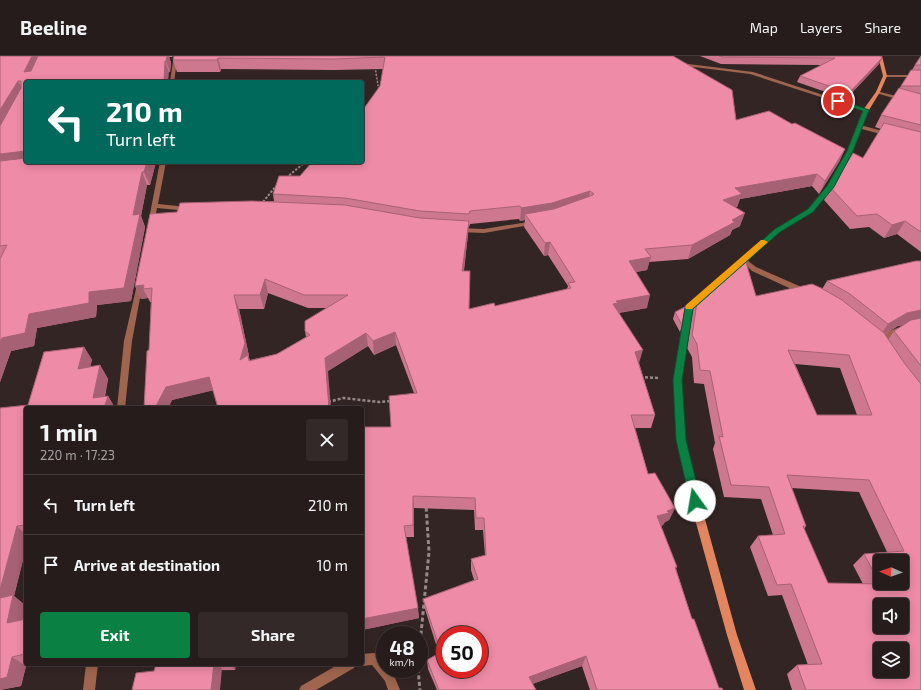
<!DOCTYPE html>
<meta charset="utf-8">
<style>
:root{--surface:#261c1b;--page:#322928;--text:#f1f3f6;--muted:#a4a1a3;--line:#423a3a;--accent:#0b8043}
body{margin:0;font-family:"Exo 2",sans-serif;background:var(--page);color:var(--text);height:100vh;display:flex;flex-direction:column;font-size:15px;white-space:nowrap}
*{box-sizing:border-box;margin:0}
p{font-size:13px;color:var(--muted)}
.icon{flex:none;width:22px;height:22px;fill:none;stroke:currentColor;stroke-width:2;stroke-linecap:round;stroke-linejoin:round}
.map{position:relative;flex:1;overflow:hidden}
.panel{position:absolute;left:24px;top:350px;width:340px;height:260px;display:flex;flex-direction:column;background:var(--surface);border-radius:4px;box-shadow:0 2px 10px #0003,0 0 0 1px var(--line)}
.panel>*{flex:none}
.top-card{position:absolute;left:24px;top:24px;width:340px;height:84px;border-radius:4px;box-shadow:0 2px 10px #0003,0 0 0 1px var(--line);background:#00695c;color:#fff;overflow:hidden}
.needle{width:26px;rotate:272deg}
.tools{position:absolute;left:873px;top:498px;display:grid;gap:8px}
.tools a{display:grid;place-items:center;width:36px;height:36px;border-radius:4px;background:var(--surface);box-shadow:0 2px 10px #0003,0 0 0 1px var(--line);font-size:20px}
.speed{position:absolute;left:376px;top:570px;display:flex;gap:8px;font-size:20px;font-weight:700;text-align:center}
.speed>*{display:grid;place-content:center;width:52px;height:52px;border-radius:50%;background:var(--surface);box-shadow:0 2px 10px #0003,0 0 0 1px var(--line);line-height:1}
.speed small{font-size:10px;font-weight:400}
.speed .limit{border:6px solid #d22;background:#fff;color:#111}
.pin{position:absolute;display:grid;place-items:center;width:34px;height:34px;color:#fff;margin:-17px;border:2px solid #fff;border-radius:50%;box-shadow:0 1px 4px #0007}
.me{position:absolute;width:44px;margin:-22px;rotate:347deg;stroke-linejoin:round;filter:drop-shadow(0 0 3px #0008)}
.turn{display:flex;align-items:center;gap:14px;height:84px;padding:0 16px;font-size:18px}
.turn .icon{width:52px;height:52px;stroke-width:2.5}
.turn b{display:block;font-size:28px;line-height:34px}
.round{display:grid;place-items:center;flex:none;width:42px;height:42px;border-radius:4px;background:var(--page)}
.summary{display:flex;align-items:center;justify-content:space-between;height:68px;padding:0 16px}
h1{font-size:24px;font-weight:700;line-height:30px}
.primary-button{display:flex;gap:8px;margin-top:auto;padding:8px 16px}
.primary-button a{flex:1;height:46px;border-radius:4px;background:var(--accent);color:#fff;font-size:16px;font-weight:700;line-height:46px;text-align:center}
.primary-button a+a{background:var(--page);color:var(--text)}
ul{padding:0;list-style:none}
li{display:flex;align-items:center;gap:12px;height:60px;padding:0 16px;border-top:1px solid var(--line)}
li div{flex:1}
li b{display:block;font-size:15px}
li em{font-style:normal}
header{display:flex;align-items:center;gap:24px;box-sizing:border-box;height:56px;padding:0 20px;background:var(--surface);border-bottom:1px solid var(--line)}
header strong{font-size:19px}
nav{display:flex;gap:22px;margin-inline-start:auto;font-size:14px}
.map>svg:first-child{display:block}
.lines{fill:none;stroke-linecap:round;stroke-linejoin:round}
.path-far3{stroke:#958988;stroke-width:1.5;stroke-dasharray:2 1.5;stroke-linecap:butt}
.path-far2{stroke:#958988;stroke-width:2;stroke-dasharray:2.5 1.5;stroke-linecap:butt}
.path-far1{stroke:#958988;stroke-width:2.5;stroke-dasharray:3 2;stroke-linecap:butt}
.path{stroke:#958988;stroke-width:3;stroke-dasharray:4 2.5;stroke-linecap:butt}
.street{fill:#9f654e;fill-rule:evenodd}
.secondary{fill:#e38660;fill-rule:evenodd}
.wall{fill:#cd788f;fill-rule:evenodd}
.shaded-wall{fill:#a76174}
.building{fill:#ee8ba6;stroke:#a76174;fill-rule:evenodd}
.route{fill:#0b8043;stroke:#07532c}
.slow{fill:#f59e0b}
</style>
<header>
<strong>Beeline</strong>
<nav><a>Map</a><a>Layers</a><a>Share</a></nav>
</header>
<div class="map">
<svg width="921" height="634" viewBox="0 0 921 634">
<rect width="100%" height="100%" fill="#332524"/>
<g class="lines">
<g class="path-far3">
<path d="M375,11l4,24"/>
<path d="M303,108l3,-2"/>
</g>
<g class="path-far2">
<path d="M286,122l18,-15"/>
<path d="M263,146l13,-16"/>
</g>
<g class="path-far1">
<path d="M640,321l19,1"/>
<path d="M328,346l15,-4 36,4 13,-1"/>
</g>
<g class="path">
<path d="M419,598l10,-102 -3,-47"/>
<path d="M418,613l2,21"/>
</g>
<g class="street">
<path d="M175,0h4l-2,5 -3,21h-4l3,-21z"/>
<path d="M680,7l73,9 116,38 -5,1 -114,-37 -72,-9v-1z"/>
<path d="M883,19h38v2h-36l-2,-1z"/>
<path d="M876,35l45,11v4l-45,-13z"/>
<path d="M860,69l30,8 1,1 -3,2 -30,-8 -1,-1z"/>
<path d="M160,106h6l-8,42 30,3 3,2 -3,2 -31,-3 -3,16 -3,2 -3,-2z"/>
<path d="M534,165l2,1v2l-52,9 -26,-1 -3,-2 3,-2 26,1z"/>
<path d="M743,201l13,10 50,22 1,2 -4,2h-3l-48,-22 -12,-12z"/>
<path d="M138,224h4l1,2 -11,59 -7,67h-8l7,-67z"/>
<path d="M921,267v6c-9,0 -18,1 -25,5 -7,4 -12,12 -20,11l-1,-2c11,-14 29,-18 46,-20z"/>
<path d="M374,597l4,2 7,8v6h5l3,4 7,17h-12l-3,-9 -13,-16 -10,1 -4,-2h4v-10z"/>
<path d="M86,608h12l-3,26h-12z"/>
<path d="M339,608h17l-2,4 -38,22h-17l2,-4z"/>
</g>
<g class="secondary">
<path d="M878,0h4l5,20 -7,16 -11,18 -16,41 -20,36 -20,24 -33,20 -44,39h-4l-1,-2 1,-2 44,-37 33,-20 18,-23 20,-35 16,-41 13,-18 7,-16z"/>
<path d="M721,219h2l3,2 -34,32 -11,71 4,60 15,61 37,134 19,55h-12l-17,-55 -37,-134 -13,-61 -4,-60 12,-72z"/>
</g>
</g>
<g class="wall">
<path d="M0,0h173l-1,1h-3l2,6 -1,9h-1l-143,90h130l-6,23h-3l-6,31 4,11 -14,74 -34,4 -1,12 -59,11 -3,18 -23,5 -11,31z"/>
<path d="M174,0h499l63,64 56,4 53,25 -6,13 -20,32 -7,-8 -72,13 -3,8h-2l5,19 -8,4 -2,5 -42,24 -39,3 -2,8 -11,2 11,36 -28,5 20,50 16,52 -4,13h-16l13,46 27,34 -6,12 -4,2 -2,3 -2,1 16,41 -1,2 16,50 27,69 4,2h-133l-8,-24 -50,18 4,6h-99l-9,-21 -1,-9 12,-6 -14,-45 -2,-10 51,-19 -3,-10v-11l14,-4 -2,-25h-8l-1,-20 -60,-2v29h-8l13,81 -57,12v-203h29l23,-34 -18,-48 -22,10 -6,-9 -40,25 -115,19 -41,10 -4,8h-24l5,-58 2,-48h-1l-2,-4 -7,1 -6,-13 42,-74 97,-11 -1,-7 27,-18 62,-14 18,-76 3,-17 -49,1 -113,-1 -1,3h-43l-4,-12zM519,163l1,2 5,-1 -1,7 20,29 4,-1 20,31 -1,3 -72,17 -26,3 -5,-38 4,-37v-7h1l1,-3zM268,237l40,15h18l-21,23 1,6 -29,17 -27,6 -1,-2v-2l-10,-47h25z"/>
<path d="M700,0h181l-2,8 -33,35 -49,-17 3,-6 22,-11 -101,-1z"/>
<path d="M921,0v196l-24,-18 -13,4 -15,-11 -19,2 -26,-29 6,-13 33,-29 18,-29 -6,-2 6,-12 31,-45 3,-5z"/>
<path d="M921,205v429h-129l-5,-16 10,-9h11l-26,-70 -14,1 -18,-49 8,-11 15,-1 -12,-36 -37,-2 -11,-48 2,-6 -11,-59 -10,-1 -2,-26 -5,-9 6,-38 5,-14 17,-11 2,-5 39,16 66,-7 5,-8zM903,269l-9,6 -6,9 -3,-6 13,-8zM795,308l45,4 17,47h-40zM791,432l68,4 28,60 -23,2 -11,11 10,19 -35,-1 -24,-54 2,-3z"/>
<path d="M675,256l7,13 -2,7 -7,-13z"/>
<path d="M84,291l8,13 -2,7 10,-2 8,14 -3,18 3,-1 7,12h-89v140l-12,48 12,10 -3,13h3v45h11l-11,2 -5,20 -21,4v-282l28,-3 16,-53z"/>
<path d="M156,608h80l-1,6 -81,1z"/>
</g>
<g class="shaded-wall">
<path d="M32,0h11l-12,26 -7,-10z"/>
<path d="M167,0h2l2,7 -1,9 -4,-11z"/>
<path d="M218,2l3,11 -1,3 -3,-12z"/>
<path d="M882,2l-3,6 -33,35 3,-6z"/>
<path d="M165,5l4,11 -1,10h-4z"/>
<path d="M18,25l6,11 -24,42v-24z"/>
<path d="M845,93l-6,13 -20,32 6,-13z"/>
<path d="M26,95v11l-26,6v-14z"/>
<path d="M147,106h9l-6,23 -6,-13z"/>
<path d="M142,116l5,13 -6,31 4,11 -14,74 -34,4 -1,12 -59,11 -3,18 -23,5 -11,31v-40l2,-4 27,-24 60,-22 44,-77z"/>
<path d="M817,118l-5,12 -72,13 -3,8 -19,6 5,-13 12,-12z"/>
<path d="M590,135l-2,13 -63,10v6l-5,1 1,-13z"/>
<path d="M745,157l-5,13 -8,4 -2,5 -42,24 4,-14 40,-25z"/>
<path d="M469,165l-1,13 -6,50v-13z"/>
<path d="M905,165l-8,13 -13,4 8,-13z"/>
<path d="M550,186l-2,13 -4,1 1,-13z"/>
<path d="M651,201l-4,13 -21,4 3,-13z"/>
<path d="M265,223l3,14 -4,16 -4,-14z"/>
<path d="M144,229l-1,4 5,9 -7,1 -6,-13z"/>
<path d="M234,239l5,14 10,47v2l3,10 -12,-8z"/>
<path d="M650,239l-3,13 -31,5 -3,-9 3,-3z"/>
<path d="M921,254v12l-23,4 -19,11 9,-13 19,-11z"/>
<path d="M395,276l1,13 -22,10 -1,-14z"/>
<path d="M366,277l2,13 -40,25 3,37h-2l-4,-50z"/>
<path d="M84,291l8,13 -6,22 -8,-13z"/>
<path d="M643,294l-4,13 -8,2 4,-13z"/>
<path d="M100,309l8,14 -6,29 -9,-10z"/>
<path d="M209,321l6,13 -43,10 -4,8h-13l11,-21z"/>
<path d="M108,340l7,12h-11z"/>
<path d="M413,440l1,12v29l-1,-12z"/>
<path d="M675,452l-6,12 -4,2 -2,3 -11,3 5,-12 10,-5z"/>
<path d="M17,470l9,9v13l-12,48 12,10 -6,27 -13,-10 -7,-23v-10z"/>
<path d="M418,552l1,10 -57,12v-11z"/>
<path d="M586,600l-4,10 -55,20 2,-9z"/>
<path d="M12,601l14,9 -5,20 -21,4v-11z"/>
<path d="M214,608h4l4,5 -2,21h-9z"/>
<path d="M230,608h6l-1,6z"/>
</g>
<g class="building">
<path d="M0,0h32l-8,16 7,-1 7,-15h129l-1,5h-1l-1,21h-138v69l-26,3v-28l21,-38v-7h-3l-18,29z"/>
<path d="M174,0h499l59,34 4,30 33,-9 23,13 3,-1 50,26 -20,32 -8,-7 -82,14 7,6 -19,6 22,13 -13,7 3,2 -43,23 -47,4 6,8 -22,4 21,34 -34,6 2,2 -5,1 30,46 -8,2 20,63h-24l17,59 7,-1 20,35 -8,3 2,2 -12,3 20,51h-2l17,52h2l25,69h3l1,2h-126l-11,-34 -57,21 7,13h-97l-12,-30 14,-8 -18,-53 55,-20 -7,-20 15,-4 -2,-37h-8l-1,-20 -62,-2v29l-9,1 14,82 -56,11v-192h29l-2,-31 28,-3 -22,-61 -22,9 -7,-8 -41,25 4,50h-111l-9,-31 -43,10 -11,21h-11l3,-57 2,-1 3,-62 -9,1 1,-4 -9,1 15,-72 27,-2 3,-9 72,-2 93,4 75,13 49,3 -7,50h8l-1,38 25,-6 1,3 76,-18 -3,-5 7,-1 -25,-40 -5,1 -20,-29 29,-5 39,-14 1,-1 -4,-3 -38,12 -31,5 -1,-2 -50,5 -1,3 -49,-3 -75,-13 -72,-4 6,-18h21l12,-14h50v-51l18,-25 5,-29 -52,2 -115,-1 -1,2h-44zM265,223l39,16h44l-43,26v10l5,4 -33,19 -28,7 -1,-6 -8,5 5,-17 -11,-48h26zM445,579h34v34h-34z"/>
<path d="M719,0h162l1,2 -33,35 -49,-17 35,-18 -112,-1z"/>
<path d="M921,0v9h-6z"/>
<path d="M911,14h10v16h-20z"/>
<path d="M899,32l22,6v31l-40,-10z"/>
<path d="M884,67l37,9v100l-16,-11 -13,4 -15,-11 -20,2 -27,-29 9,-11 14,-23 10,5z"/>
<path d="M26,102v4h121l-3,10h-2l-9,43 7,-1 -16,74 -35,4v11l-60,11 -4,19 -23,5 -2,4v-83l7,-14 -7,1v-85z"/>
<path d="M745,203l11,37 56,-12 9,4 21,12 42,33 21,31 16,20v306h-115l-9,-25 25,-1 -31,-80 -14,1 -19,-49 27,-2 -16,-47 -38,-2 -12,-49 4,1 -13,-66 -10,-1 -3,-26 -5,-9 6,-39 7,-6 15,-8 -3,-2 18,-16zM788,294l61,5 23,60h-55zM787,419l82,5 35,71 -40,3 16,30 -52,-1 -25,-57h3zM880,505h22v22h-22zM880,549h22v22h-22zM880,593h22v22h-22z"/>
<path d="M916,205h5v49l-14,3 -19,11 -38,-30 -23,-13z"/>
<path d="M685,251l-3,18 -7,-13z"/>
<path d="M921,262v48l-27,-35 17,-11z"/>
<path d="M84,291l-6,22 22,-4 -7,33 15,-2 -4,12h-78v117l-9,1 -17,64v-182l28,-3 16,-53z"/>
<path d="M13,539l-6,28 19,-4v30l-1,5 -13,3 -5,20 -7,2v-81z"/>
<path d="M156,608h58l-3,26h-79l4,-17 18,-2z"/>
</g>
<path class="route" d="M838,43l31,11 -16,41 -19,36 -21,25 -33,20 -87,77 -11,71 4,60 15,61 -2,3 -4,2 -3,-2 -2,-3 -14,-61 -3,-60 12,-72 90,-79 33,-20 19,-23 20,-35 16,-40 -27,-9 -1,-1z"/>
<path class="slow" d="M761,184h3l4,2 -76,67h-6l-1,-2 1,-2z"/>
</svg>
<div class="tools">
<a><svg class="needle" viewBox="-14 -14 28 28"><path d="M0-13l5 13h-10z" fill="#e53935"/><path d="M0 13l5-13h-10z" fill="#a4a1a3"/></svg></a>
<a><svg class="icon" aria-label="sound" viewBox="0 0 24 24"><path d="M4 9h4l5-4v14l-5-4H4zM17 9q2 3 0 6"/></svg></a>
<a><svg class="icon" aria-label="layers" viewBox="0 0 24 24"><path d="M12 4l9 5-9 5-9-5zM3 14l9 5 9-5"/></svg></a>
</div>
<div class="speed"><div>48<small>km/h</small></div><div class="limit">50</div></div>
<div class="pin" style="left:838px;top:45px;background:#d93025"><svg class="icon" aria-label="arrive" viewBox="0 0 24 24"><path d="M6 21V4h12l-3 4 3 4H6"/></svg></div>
<svg class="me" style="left:695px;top:445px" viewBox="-20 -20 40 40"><circle r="19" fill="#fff"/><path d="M0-13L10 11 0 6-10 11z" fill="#0b8043"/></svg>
<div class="top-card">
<div class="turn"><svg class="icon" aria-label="left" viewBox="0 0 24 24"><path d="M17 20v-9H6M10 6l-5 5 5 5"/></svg><div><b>210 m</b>Turn left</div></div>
</div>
<section class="panel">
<div class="summary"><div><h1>1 min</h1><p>220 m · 17:23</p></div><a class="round"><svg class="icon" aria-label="close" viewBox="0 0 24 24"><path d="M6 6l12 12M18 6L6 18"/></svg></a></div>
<ul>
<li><svg class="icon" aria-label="left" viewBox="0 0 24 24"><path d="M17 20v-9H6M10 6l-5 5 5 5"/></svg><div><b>Turn left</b></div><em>210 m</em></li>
<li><svg class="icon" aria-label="arrive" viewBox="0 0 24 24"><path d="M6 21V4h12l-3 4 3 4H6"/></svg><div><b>Arrive at destination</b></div><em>10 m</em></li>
</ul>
<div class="primary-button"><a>Exit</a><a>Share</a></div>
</section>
</div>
